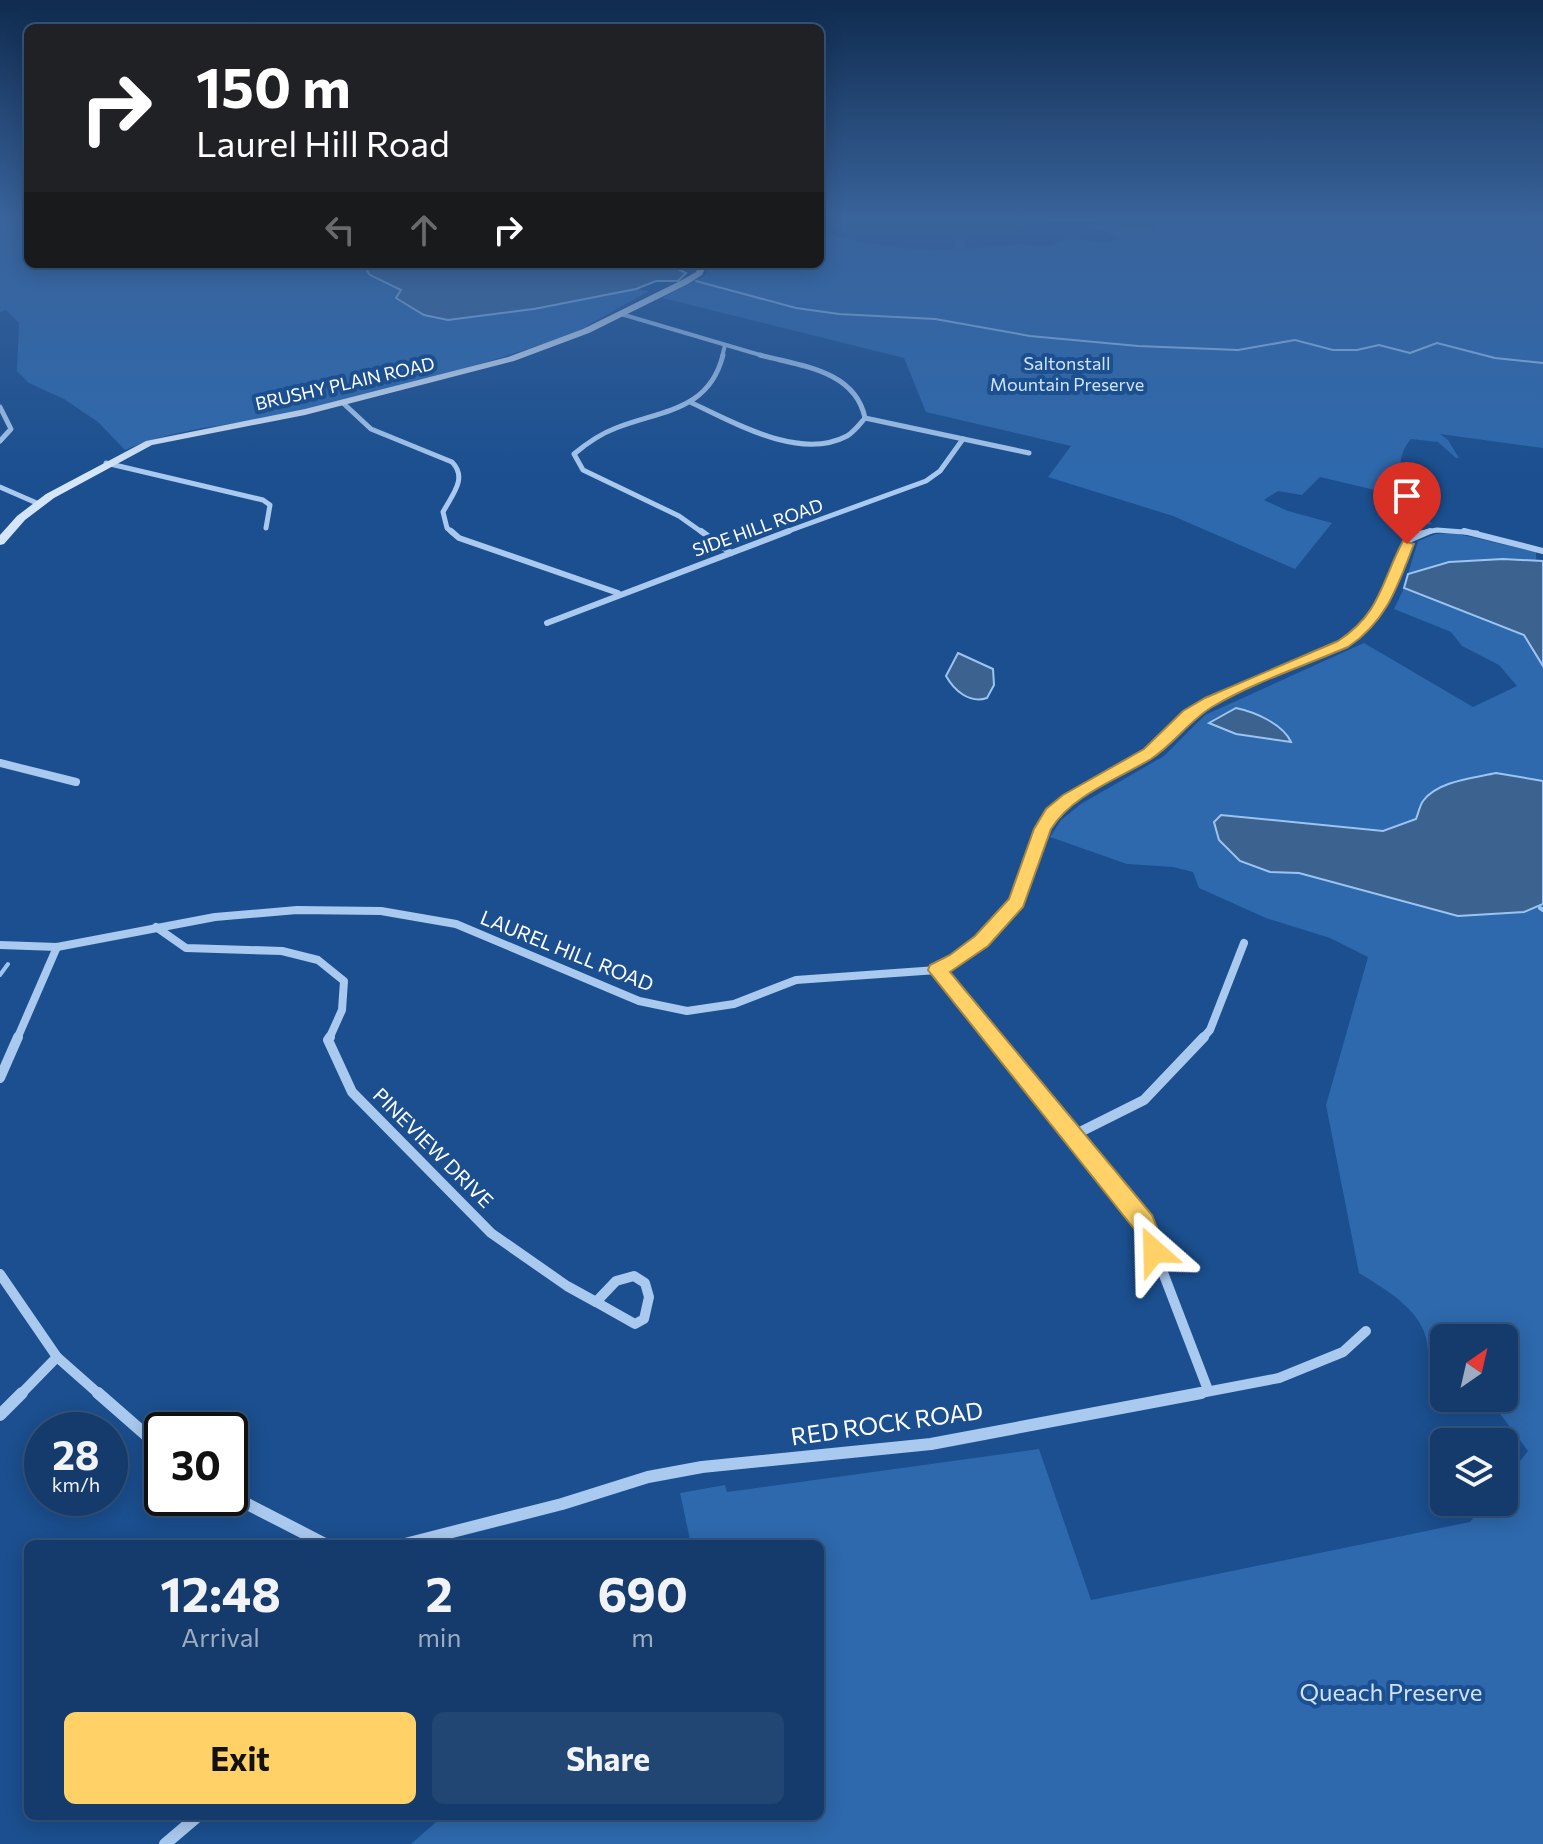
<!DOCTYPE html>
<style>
:root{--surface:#143b6b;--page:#214673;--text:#f1f3f6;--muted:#9dadc1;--line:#33557e;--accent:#ffd166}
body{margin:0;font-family:Commissioner,sans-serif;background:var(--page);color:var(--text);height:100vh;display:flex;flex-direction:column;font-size:30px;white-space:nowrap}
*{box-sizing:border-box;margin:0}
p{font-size:26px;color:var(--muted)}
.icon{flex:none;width:44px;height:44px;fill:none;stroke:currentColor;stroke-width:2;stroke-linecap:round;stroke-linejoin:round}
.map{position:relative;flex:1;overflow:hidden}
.drawer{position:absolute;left:24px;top:1540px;width:800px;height:280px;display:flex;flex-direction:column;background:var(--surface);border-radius:12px;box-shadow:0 4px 20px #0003,0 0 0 2px var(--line)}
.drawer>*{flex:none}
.top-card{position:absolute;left:24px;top:24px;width:800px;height:244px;border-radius:12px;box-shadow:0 4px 20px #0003,0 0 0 2px var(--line);background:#202124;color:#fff;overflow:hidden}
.needle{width:52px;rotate:34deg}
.tools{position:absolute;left:1430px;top:1324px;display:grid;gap:16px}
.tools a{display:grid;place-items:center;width:88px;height:88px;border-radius:12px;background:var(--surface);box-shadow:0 4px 20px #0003,0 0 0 2px var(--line);font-size:40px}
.speed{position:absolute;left:24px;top:1412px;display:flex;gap:16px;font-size:40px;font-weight:700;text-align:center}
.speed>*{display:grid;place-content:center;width:104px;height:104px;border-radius:50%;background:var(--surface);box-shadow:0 4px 20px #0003,0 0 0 2px var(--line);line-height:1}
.speed small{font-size:20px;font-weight:400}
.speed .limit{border:4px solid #111;border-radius:12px;background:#fff;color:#111}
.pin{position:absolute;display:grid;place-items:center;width:68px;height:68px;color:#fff;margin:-82px -34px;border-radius:50% 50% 50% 0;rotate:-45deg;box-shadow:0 0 8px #0007}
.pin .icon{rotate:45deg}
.me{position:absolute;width:88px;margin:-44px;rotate:335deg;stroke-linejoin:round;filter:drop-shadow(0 0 6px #0008)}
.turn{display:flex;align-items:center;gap:28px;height:168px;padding:0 40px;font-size:36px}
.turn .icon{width:104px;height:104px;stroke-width:2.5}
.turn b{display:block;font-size:56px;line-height:68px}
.lanes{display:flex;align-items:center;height:76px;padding:0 40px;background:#0003;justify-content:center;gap:40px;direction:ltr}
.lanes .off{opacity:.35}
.eta{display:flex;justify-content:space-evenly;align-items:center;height:136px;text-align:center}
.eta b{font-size:48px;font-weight:700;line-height:56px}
.action{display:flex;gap:16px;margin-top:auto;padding:16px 40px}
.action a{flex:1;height:92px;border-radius:12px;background:var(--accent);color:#111;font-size:32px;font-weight:700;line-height:92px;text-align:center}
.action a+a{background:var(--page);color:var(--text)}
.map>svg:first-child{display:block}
.green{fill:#2e69ad}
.water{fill:#3c6290;stroke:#9cc4f0;stroke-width:2}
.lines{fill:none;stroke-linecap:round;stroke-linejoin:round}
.stream-far1{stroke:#9cc4f0;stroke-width:2}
.stream{stroke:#9cc4f0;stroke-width:4}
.minor-far5{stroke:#a9c9ee;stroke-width:4}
.minor-far4{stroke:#a9c9ee;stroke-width:5}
.minor-far3{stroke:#a9c9ee;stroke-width:6}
.minor-far2{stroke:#a9c9ee;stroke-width:8}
.minor-far1{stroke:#a9c9ee;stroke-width:10}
.minor{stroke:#a9c9ee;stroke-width:12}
.secondary{fill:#d6e6fa;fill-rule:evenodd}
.route{fill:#ffd166;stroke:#a68842;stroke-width:2}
.labels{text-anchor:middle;stroke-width:8;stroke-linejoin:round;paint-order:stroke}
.far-park-label{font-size:18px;fill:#cfe3fa;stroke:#1b4f8f}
.far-street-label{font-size:18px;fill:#fff;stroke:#1b4f8f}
.street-label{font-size:20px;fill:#fff;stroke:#1b4f8f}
.near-street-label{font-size:24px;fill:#fff;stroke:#1b4f8f}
.near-park-label{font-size:24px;fill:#cfe3fa;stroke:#1b4f8f}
</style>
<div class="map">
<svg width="1543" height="1844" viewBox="0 0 1543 1844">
<rect width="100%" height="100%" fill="#1b4f8f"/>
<g class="green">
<path d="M0,216h28v48h340l-2,5 4,5 32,16 -6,8c17,12 32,18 51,22l189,-31 13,2 -64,36h4c-94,36 -193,62 -292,85 -57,13 -117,14 -172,38l-27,-28 -34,-23 -35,-16 -12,-12 2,-48 -13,-13 -6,2z"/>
<path d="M1093,216h23l-8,1 2,8 43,5v-9l-6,-5h396v232l-103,-14 8,6 11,18h-3l-18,-16 -27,-3c-25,29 0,61 21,85l-15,1 -25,-31 -72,-17 -18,18 -24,-4 -14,9 24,11 44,12 -37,46 -122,-53 -125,-39 23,-31 -145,-34 -22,-54 -242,-60 42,-22 8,-12h108v-32c42,12 88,19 133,18l2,-12 11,3v8l54,-5 30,2 20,-7 33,3 17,-2 -2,-4 -24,-8 2,-7z"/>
<path d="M1454,533l82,19v9l-87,1 -41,12 10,-33 18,-7z"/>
<path d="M1404,588l120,47 19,31v1178h-1132l32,-28h377v-272h-129l-11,-51 45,-8 2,7 312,-43 52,151 379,-78 16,-20h18v-21l24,-30 -40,-53h16v-60h-60v24l-16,-10c0,-39 -40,-61 -69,-79l-33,-168 42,-148 -38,-19 -64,-20 -67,-30 -6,-16 -20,-5 -46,-3 -77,-27 11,-17 20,-16 83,-48 41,-41 159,-72 109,64 44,-21 -18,-21 -37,-19 -11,-14 -57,-23z"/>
</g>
<g class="water">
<path d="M368,264h300l18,9 -8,8h-22l-20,8 -102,20 -86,11 -24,-5 -28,-17 5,-8 -31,-15 -4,-6z"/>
<path d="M1503,559l40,2v105l-19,-31 -120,-47 4,-14 41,-12z"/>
<path d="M958,653l35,16 1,16 -7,13c-18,6 -33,-8 -41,-22z"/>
<path d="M1236,708c19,4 47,16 55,34l-55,-8 -27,-11z"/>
<path d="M1496,773l47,8v123l-19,8 -66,4 -159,-43 -29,-1 -30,-11 -21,-21 -5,-18 7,-7 162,16 33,-12c2,-5 4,-14 7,-18 14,-20 51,-23 73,-28z"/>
</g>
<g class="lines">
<path class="stream-far1" d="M696,281l100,27 43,6 96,5 95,17 108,10 100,4 57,-10 38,10h24l22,-5 31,8 27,-10 58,15 48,5"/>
<g class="stream">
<path d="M1540,908l3,2"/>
<path d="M0,975l8,-11"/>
</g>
<g class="minor-far5">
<path d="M969,216l126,3"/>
<path d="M621,314l146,43"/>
<path d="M722,357l3,-12"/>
</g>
<g class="minor-far4">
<path d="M343,403l28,26 81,33c16,16 0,33 -9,50l4,16 6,5"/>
<path d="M692,403c43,20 108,58 155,33 7,-4 13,-12 18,-18 -10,-48 -65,-52 -105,-63"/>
<path d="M0,407l11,22 -11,12"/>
<path d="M865,418l164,35"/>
<path d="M106,463l157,37 7,5 -4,23"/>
<path d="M0,487l39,17"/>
<path d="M703,533l-24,-17 -96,-46 -9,-16c13,-11 26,-20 42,-26 46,-18 93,-17 107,-73"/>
<path d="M783,533l143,-52 14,-10 23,-32"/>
<path d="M1421,533l16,-3 40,3"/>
</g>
<g class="minor-far3">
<path d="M451,531l8,7 159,55"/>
<path d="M701,531l30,22"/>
<path d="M1464,531l79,20"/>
<path d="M547,623l242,-92"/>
<path d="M1142,757l47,-42 35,-22 119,-49c37,-26 50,-63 66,-104l21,-9"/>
</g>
<g class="minor-far2">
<path d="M0,763l76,19"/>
<path d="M156,927l30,21 96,3 36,9 26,21 -2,29 -13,29"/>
<path d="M0,945l57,2 158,-30 82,-7 84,1 75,13 183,77 48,10 47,-7 62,-24 141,-10c40,-22 75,-51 90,-95 7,-21 11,-44 26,-62 24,-28 62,-39 92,-58"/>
<path d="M937,970l56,69"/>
<path d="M17,1039l40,-92"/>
<path d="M1202,1039l8,-9 34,-87"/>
</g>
<g class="minor-far1">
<path d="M330,1037l-2,3 24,52 139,141 76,53 29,16"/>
<path d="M991,1037l153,186 64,167"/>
<path d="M0,1078l18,-41"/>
<path d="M1074,1135l70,-35 60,-63"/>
<path d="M0,1274l57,83 43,38"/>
<path d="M634,1276l11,7 4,14 -5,22 -9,5 -39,-22 20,-21z"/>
<path d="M20,1395l37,-38"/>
<path d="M1190,1395l89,-17 64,-26 23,-21"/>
</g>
<g class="minor">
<path d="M98,1393l64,56"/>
<path d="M0,1415l22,-22"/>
<path d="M230,1495l95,49"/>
<path d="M405,1544l157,-40 86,-27 54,-10 229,-23 270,-51"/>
<path d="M165,1844l33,-28"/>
</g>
<path class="secondary" d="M699,264h8l-5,11 -14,9 -99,49 -75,28 -209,54 -153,30 -98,53 -29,22 -21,24 -4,1v-10l17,-19 29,-22 100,-53 159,-32 203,-52 75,-28 99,-49 14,-8z"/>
</g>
<linearGradient id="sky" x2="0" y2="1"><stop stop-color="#0f2b4f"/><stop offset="0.46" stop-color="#39639b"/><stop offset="1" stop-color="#39639b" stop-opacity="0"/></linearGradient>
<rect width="1543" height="474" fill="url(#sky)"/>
<path class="route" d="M1403,541l11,3c-16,41 -27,77 -66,103 -44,19 -94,35 -136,60 -23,14 -38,37 -61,52 -33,20 -79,36 -100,70l-28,78 -35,39 -38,26 202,243 14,36 -3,8 -9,3 -8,-3 -11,-29 -207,-260 2,-5 20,-10 25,-19 34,-37 25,-70 12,-20 17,-14 81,-46 39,-38 22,-13 133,-57c43,-28 43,-59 65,-100z"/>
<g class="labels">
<g class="far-park-label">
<text x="1067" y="370">Saltonstall<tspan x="1067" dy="21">Mountain Preserve</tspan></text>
</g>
<g class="far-street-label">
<text transform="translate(345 384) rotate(-13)" y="6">BRUSHY PLAIN ROAD</text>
<text transform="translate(758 528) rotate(-20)" y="6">SIDE HILL ROAD</text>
</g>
<g class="street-label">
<text transform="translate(567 951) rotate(22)" y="7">LAUREL HILL ROAD</text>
<text transform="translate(433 1148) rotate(45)" y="7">PINEVIEW DRIVE</text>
</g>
<g class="near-street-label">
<text transform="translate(887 1424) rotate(-8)" y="8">RED ROCK ROAD</text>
</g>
<g class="near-park-label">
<text x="1391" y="1701">Queach Preserve</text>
</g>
</g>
</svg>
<div class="tools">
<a><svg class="needle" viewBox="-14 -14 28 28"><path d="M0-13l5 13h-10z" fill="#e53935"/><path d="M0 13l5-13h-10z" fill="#9dadc1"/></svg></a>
<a><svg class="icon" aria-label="layers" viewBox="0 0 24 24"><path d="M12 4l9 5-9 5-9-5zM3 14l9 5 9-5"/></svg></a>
</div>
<div class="speed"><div>28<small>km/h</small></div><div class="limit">30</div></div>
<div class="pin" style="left:1407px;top:544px;background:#d93025"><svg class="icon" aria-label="arrive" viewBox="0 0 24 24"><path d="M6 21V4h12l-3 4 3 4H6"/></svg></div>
<svg class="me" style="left:1154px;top:1251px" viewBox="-20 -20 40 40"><path d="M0-17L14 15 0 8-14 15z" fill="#ffd166" stroke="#fff" stroke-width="4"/></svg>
<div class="top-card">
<div class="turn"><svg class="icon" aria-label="right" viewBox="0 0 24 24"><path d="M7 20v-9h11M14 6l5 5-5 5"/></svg><div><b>150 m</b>Laurel Hill Road</div></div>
<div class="lanes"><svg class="icon off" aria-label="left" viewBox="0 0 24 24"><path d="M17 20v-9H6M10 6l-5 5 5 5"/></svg><svg class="icon off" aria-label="ahead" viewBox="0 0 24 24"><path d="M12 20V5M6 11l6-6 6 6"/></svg><svg class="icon" aria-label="right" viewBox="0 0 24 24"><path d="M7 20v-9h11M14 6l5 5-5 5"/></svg></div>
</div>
<section class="drawer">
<div class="eta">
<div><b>12:48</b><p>Arrival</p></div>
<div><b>2</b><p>min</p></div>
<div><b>690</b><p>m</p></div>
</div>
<div class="action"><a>Exit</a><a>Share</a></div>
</section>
</div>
